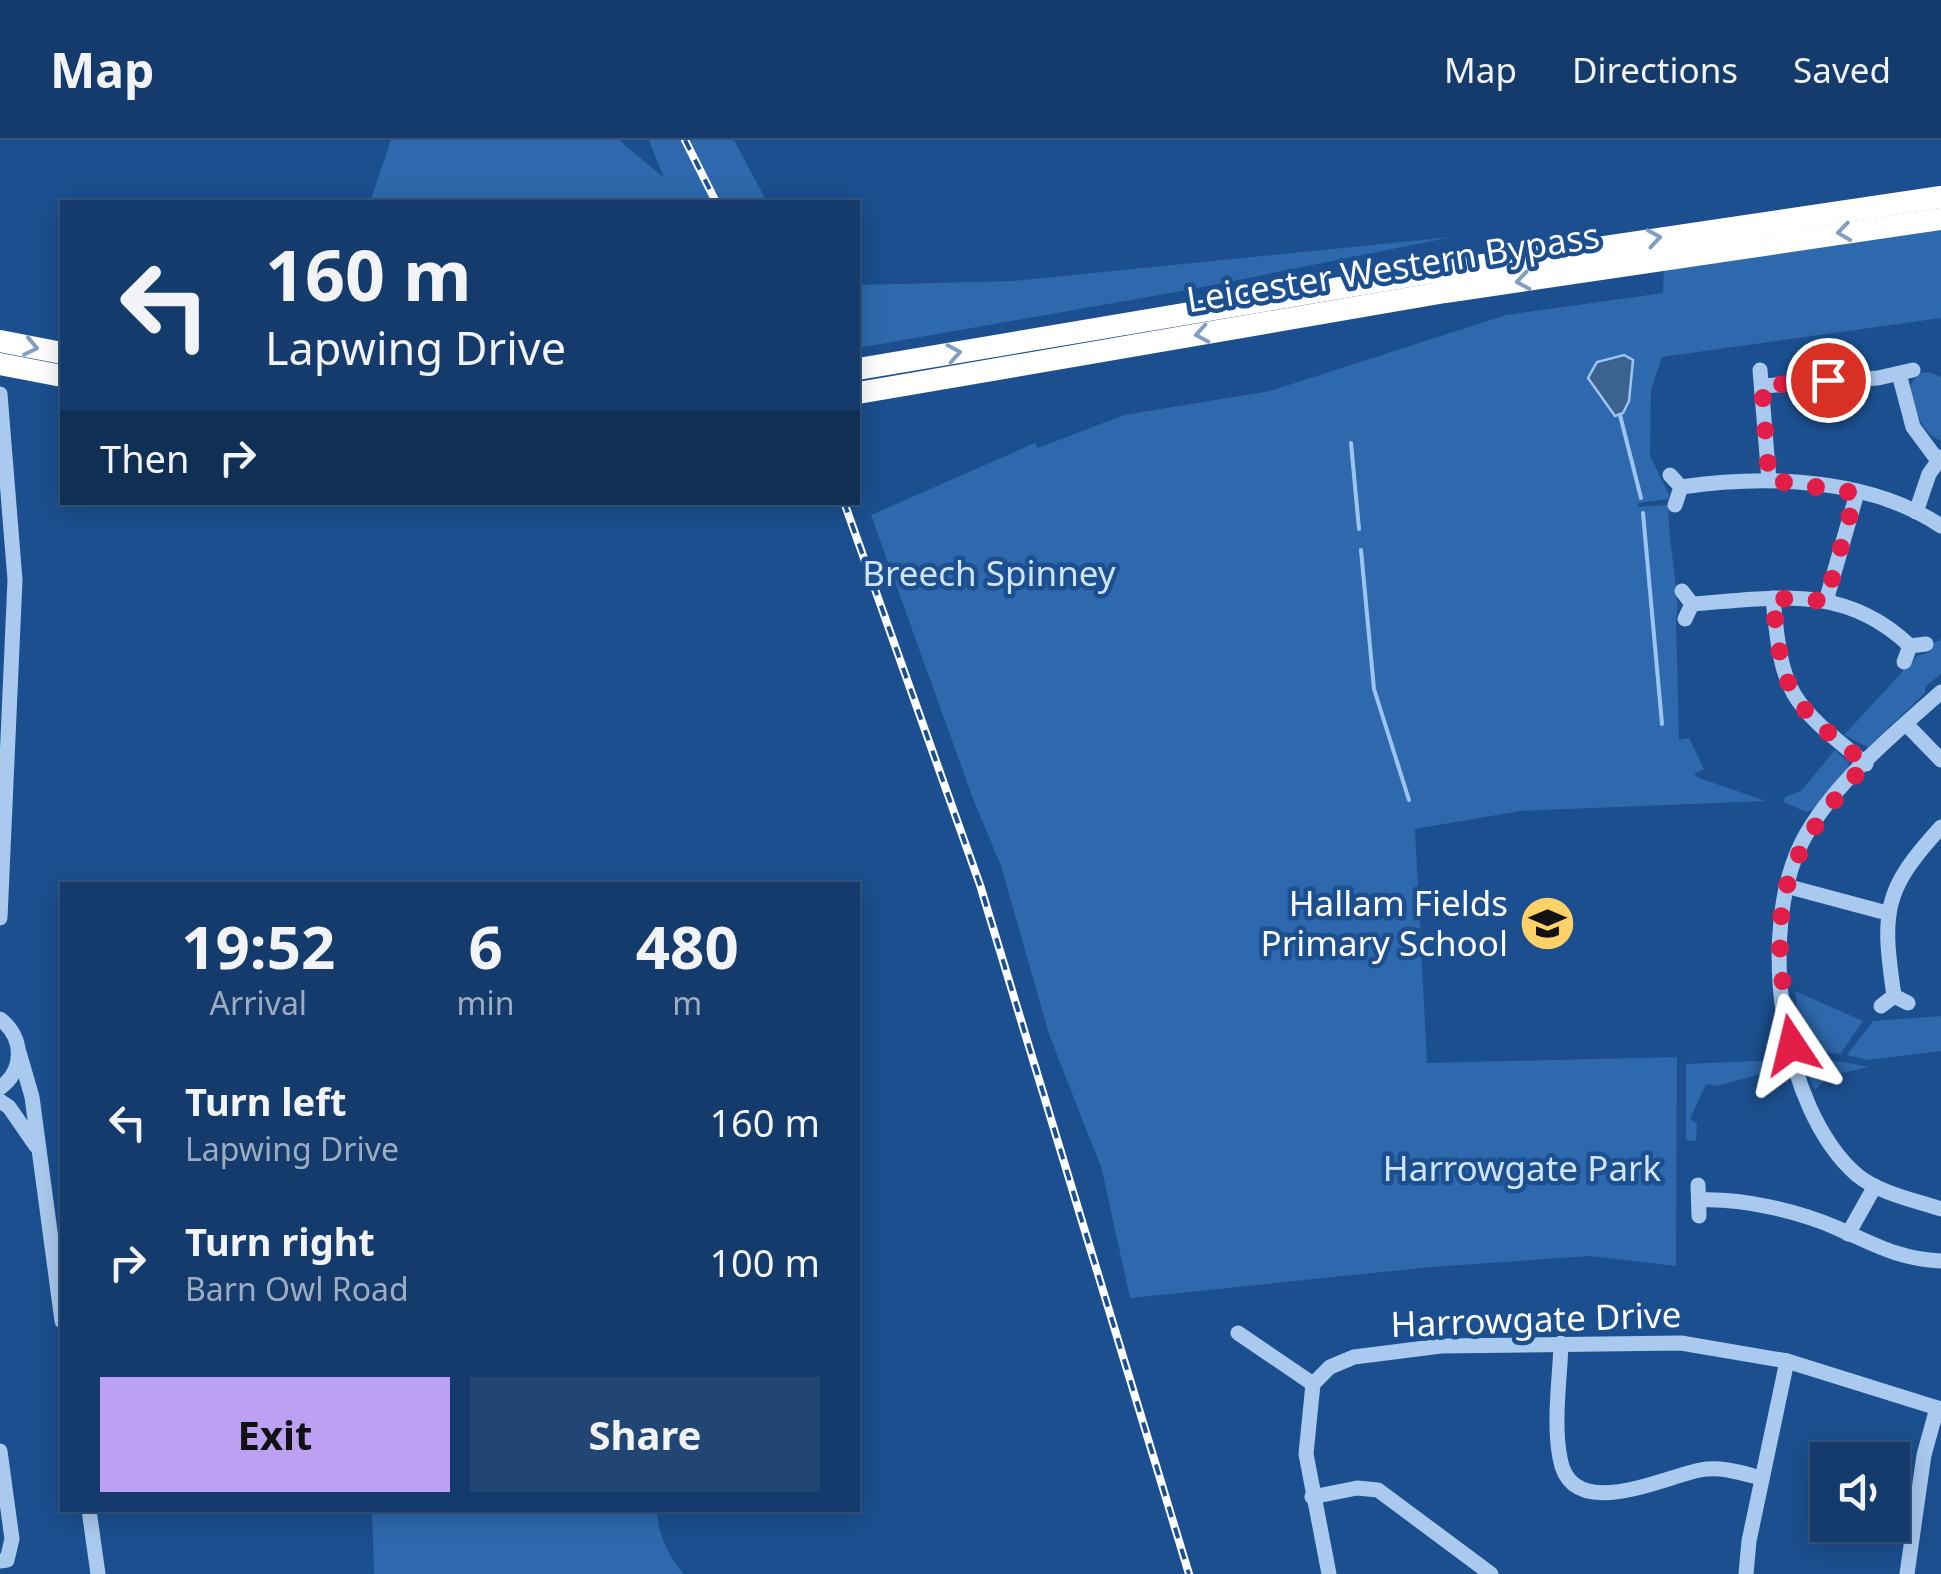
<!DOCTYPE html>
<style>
:root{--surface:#143b6b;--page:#214673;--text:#f1f3f6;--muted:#9dadc1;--line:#33557e;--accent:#bca0f2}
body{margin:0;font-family:"Noto Sans",sans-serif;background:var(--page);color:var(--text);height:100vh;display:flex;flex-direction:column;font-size:38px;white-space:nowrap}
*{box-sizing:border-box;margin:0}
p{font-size:32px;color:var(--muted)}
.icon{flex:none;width:55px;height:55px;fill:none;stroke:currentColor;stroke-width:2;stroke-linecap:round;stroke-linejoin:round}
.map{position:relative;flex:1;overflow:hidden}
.drawer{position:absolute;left:60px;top:742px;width:800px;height:630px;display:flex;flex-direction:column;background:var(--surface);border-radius:0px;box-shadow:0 5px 25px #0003,0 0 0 2px var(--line)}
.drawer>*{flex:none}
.guide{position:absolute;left:60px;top:60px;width:800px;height:305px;border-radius:0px;box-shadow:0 5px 25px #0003,0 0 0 2px var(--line);background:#143b6b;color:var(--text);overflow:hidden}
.controls{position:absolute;left:1810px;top:1302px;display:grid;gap:20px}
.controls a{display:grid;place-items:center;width:100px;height:100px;border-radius:0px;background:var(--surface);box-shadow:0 5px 25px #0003,0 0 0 2px var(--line);font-size:50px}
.pin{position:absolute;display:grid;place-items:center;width:85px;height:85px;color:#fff;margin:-42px;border:5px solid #fff;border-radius:50%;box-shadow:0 2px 10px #0007}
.me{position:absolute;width:110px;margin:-55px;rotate:350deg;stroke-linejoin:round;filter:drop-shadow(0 0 8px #0008)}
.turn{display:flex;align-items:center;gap:35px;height:210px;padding:0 40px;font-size:45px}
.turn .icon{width:130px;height:130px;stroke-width:2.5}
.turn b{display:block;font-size:70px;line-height:85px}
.then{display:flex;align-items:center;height:95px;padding:0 40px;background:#0003;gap:20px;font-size:38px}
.eta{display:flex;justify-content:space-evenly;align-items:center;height:170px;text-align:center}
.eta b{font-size:60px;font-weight:700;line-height:70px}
.primary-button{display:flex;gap:20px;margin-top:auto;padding:20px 40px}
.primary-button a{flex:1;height:115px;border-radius:0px;background:var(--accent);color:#111;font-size:40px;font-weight:700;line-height:115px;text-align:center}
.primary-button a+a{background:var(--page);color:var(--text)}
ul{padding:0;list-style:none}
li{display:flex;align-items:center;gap:30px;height:140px;padding:0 40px}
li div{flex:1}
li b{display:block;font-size:38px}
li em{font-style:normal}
header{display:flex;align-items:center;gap:60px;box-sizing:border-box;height:140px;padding:0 50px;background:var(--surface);border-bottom:2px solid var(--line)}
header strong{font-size:48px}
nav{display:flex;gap:55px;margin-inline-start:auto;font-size:35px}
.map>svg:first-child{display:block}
.green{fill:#2e69ad}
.water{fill:#3c6290;stroke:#9cc4f0;stroke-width:2.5}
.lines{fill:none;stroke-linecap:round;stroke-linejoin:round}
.stream{stroke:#9cc4f0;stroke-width:4}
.minor{stroke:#a9c9ee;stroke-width:15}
.highway{stroke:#fff;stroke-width:22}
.rail-casing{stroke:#fff;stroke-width:8}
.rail{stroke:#1b4f8f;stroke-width:4;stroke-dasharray:11;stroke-linecap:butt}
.oneway{stroke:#829ec1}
.route{stroke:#e11d48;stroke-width:18;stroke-dasharray:0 32.4}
.labels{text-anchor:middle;stroke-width:9;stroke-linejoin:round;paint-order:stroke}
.street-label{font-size:35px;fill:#fff;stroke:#1b4f8f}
.park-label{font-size:35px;fill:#cfe3fa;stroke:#1b4f8f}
.poi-label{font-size:35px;fill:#fff;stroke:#1b4f8f;text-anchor:end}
</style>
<header>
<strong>Map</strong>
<nav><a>Map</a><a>Directions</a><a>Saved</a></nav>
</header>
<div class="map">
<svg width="1941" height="1434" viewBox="0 0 1941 1434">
<rect width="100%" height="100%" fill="#1b4f8f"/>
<g class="green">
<path d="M391,0h228l45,38 -15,-38h85l33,62h-397z"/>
<path d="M1941,89v89l-279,39 -11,33 -1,65 19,40 -1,4 -30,4v4l31,-2c-3,26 13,102 7,113l3,122 10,-2 15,31 -10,5 5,4 67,23 -246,10 -105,18 12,234 250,-6v-4l-1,213 -86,-10 -159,11 -301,31 -28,-128 -53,-136 -48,-168 -29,-70 -101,-281 164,-72 3,5 86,-33 146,-24 236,-76 157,-22 1,-24z"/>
<path d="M1452,97l-259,52 -335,59v-63l156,-4z"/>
<path d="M1929,232l12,5v64c-22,-10 -26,-33 -31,-55l9,-13z"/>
<path d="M1941,499v35l-15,12 -1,7 -57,54 -24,-12 73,-79 13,-4 -1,-6z"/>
<path d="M1835,610l14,13 -1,7 -34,39 -8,3 -22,-10 1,-5 16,-6z"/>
<path d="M1795,851l68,30 -23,33 -37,-4z"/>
<path d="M1941,876v35l-73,9 -21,-5 26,-34z"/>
<path d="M1815,917l49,9 4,1 -39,9 -14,14 -11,-25z"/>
<path d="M1783,920l2,8 -69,18 -10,-2 -16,35 7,4 -1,18 -10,-1v-76z"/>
<path d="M372,1370h285c1,24 11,46 27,64h-310z"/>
</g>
<path class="water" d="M1624,215l9,5 -4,41 -6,12 -8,3 -27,-38 9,-16z"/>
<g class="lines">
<g class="stream">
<path d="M1620,275l21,83"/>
<path d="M1351,303l8,86"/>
<path d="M1643,373l19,211"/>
<path d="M1361,410l13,139 35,111"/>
</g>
<g class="minor">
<path d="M1760,230l9,110"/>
<path d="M1899,234l14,53 23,31"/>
<path d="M1762,246l116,-8 35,-8"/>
<path d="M0,254l15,186 -15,338"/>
<path d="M1670,335l11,12 -6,18"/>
<path d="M1681,347c84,-12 187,-10 260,39"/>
<path d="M1916,372l13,-38 12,-17"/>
<path d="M1682,451l10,13 -7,15"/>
<path d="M1773,458c9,99 17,104 93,166"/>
<path d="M1826,461l31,-108"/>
<path d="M1692,464c84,-6 152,-21 218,42"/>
<path d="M1904,522l6,-16 16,-2"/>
<path d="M1941,552c-48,43 -109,92 -139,150 -45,89 -22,266 55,333 22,18 57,25 84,34"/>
<path d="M1906,584l35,36"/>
<path d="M1786,746l101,27"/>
<path d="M1894,856c-12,-83 -12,-105 47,-169"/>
<path d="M1881,866l13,-10 14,7"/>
<path d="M0,879c24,18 25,51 0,69"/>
<path d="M19,912l13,45 30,224"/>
<path d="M0,961l9,6 27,39"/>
<path d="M1698,1045l1,31"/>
<path d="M1699,1060c43,-2 99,11 138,28 37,16 61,31 104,33"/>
<path d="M1848,1094l27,-48"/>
<path d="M1238,1193l75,51 -7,70 23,120"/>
<path d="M1561,1203c-1,36 -8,79 -1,115 11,66 103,19 140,12 21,-4 42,3 61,8"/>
<path d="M1313,1244l17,-17 24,-10 87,-11 240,-3 106,18 154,48"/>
<path d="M0,1311l12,88 -5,21 -7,1"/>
<path d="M1312,1357l45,-9 21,2 113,84"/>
<path d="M89,1370l9,64"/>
<path d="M1746,1434l3,-33 38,-180"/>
<path d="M1907,1434l17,-119 13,-47"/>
</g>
<g class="highway">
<path d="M0,201l62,12"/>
<path d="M0,224l62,12"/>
<path d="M858,229l564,-95 519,-77"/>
<path d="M858,253l587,-101 496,-73"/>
</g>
<defs>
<g id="rail">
<path d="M685,0l31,62"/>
<path d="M844,362l136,383 209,689"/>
</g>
</defs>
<use href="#rail" class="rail-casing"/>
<use href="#rail" class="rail"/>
</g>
<defs><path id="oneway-chevron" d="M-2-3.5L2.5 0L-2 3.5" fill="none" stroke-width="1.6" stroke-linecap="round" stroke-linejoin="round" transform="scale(2.5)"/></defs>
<g class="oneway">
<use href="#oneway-chevron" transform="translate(1844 92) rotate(172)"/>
<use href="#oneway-chevron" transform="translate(1654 98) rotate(-9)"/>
<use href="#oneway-chevron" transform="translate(1523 141) rotate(171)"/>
<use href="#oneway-chevron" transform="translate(1202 194) rotate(170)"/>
<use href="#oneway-chevron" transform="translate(31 207) rotate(12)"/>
<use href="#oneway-chevron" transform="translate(954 213) rotate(-10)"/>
</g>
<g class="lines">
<path class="route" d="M1792,905c-23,-133 -20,-179 74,-281 -76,-62 -84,-67 -93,-166l53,3 30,-108 -87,-13 -7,-94 66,-6"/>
</g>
<defs>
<symbol id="school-disc" viewBox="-11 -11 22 22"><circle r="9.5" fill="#ffd166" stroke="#1b4f8f"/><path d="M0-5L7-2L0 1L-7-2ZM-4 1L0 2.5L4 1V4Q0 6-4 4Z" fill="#111"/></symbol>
</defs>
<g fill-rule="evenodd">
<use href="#school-disc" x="1516" y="752" width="63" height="63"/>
</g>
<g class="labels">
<g class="street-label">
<text transform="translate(1393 128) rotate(-9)" y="12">Leicester Western Bypass</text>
<text transform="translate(1536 1180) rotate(-2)" y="12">Harrowgate Drive</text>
</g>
<g class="park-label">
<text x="989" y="446">Breech Spinney</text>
<text x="1522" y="1041">Harrowgate Park</text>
</g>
<g class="poi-label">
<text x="1508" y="776">Hallam Fields<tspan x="1508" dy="40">Primary School</tspan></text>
</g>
</g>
</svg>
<div class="controls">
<a><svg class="icon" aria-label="sound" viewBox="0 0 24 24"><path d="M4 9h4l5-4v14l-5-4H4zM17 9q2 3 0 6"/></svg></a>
</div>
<div class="pin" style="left:1828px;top:240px;background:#d93025"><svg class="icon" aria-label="arrive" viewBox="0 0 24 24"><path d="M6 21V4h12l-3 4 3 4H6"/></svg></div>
<svg class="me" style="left:1792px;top:905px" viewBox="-20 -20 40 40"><path d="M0-17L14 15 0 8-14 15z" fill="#e11d48" stroke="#fff" stroke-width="4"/></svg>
<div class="guide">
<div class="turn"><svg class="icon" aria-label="left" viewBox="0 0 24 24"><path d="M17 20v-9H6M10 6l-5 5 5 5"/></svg><div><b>160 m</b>Lapwing Drive</div></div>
<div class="then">Then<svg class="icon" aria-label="right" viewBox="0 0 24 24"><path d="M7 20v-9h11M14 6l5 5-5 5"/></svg></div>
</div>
<section class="drawer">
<div class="eta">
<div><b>19:52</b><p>Arrival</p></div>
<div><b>6</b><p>min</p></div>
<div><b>480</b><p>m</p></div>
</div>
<ul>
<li><svg class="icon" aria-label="left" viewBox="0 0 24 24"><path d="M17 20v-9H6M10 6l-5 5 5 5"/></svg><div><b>Turn left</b><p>Lapwing Drive</p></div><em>160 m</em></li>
<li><svg class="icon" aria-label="right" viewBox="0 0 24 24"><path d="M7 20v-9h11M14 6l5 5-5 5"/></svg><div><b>Turn right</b><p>Barn Owl Road</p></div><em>100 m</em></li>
</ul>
<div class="primary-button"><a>Exit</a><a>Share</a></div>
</section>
</div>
